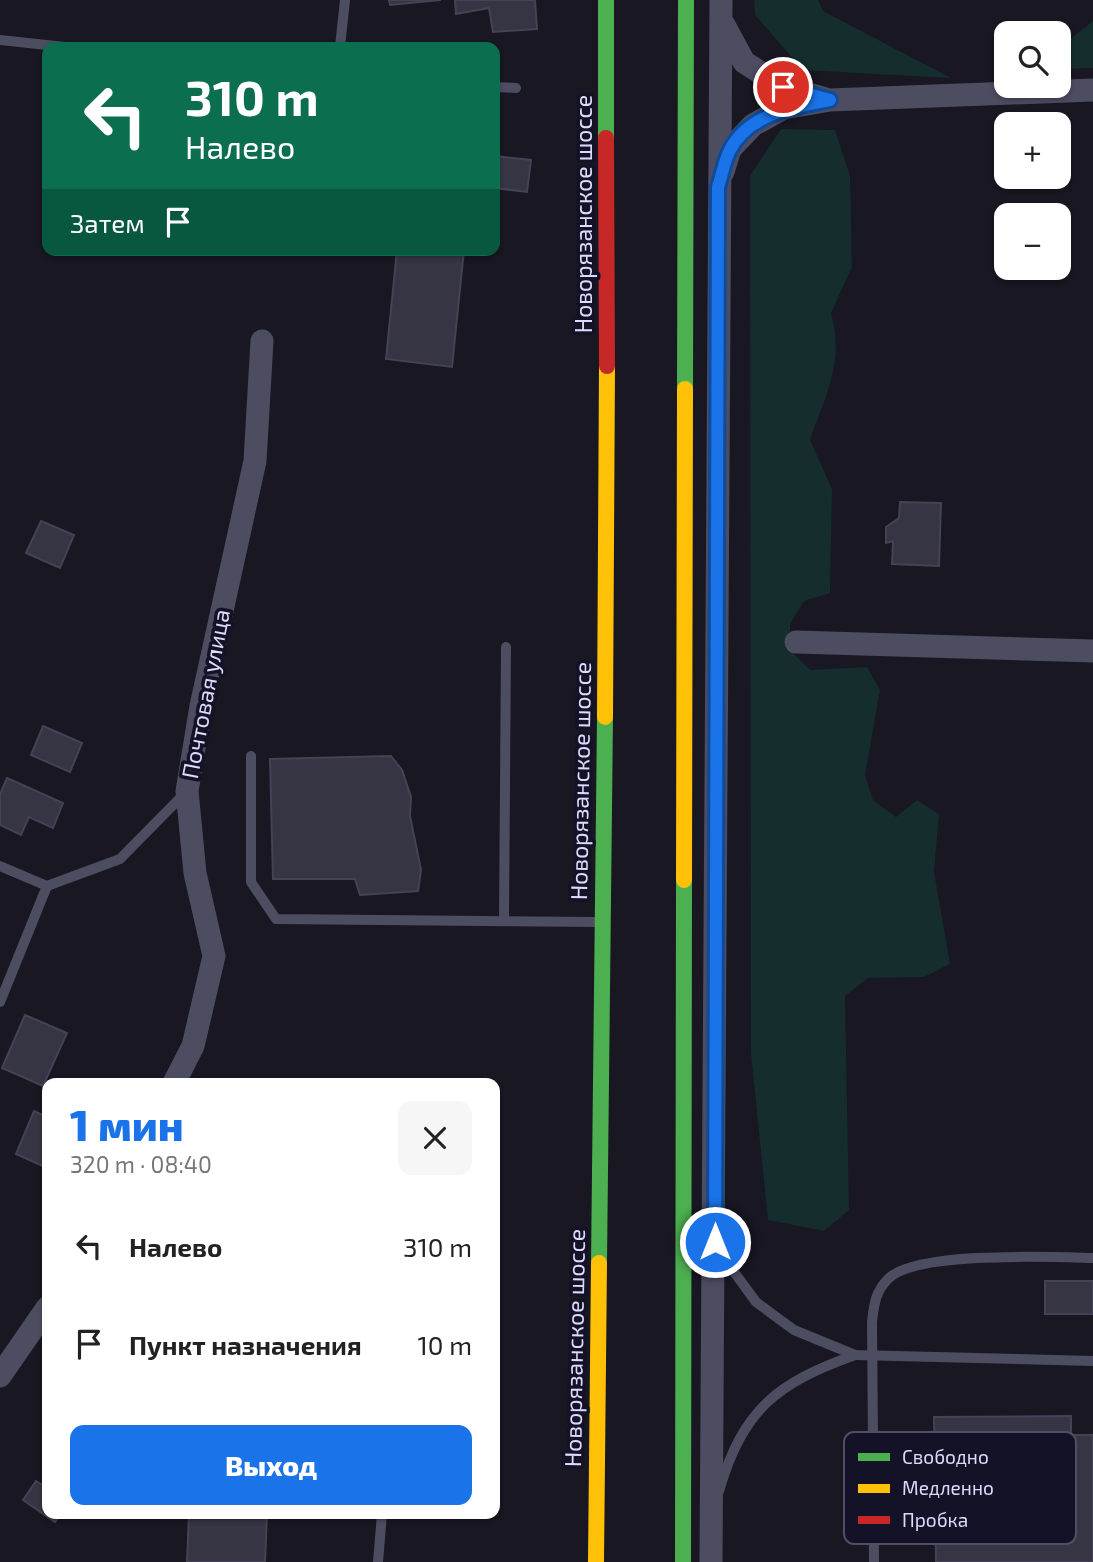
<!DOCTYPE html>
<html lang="ru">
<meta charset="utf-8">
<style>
:root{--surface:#fff;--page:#f6f6f6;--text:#222;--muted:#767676;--accent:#1a73e8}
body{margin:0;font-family:"Exo 2",sans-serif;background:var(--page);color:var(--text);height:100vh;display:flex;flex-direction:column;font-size:26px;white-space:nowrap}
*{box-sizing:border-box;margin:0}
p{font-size:23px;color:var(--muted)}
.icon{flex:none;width:38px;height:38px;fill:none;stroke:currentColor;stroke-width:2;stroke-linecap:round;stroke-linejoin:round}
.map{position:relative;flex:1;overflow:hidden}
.panel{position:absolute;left:42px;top:1078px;width:458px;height:441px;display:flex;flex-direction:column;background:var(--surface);border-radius:14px;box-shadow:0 2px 5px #0004}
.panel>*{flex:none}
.guide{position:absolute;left:42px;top:42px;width:458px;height:214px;border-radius:14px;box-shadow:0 2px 5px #0004;background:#0b6e4f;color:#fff;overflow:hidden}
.buttons{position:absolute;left:994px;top:21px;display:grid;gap:14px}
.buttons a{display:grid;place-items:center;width:77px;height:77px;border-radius:14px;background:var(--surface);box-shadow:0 2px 5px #0004;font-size:35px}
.pin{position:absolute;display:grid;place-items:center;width:60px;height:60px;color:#fff;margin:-30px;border:4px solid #fff;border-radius:50%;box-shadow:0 2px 7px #0007}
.me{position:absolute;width:77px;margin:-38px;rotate:0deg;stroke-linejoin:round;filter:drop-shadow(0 0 5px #0008)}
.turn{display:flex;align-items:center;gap:24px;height:147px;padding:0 28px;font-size:32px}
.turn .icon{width:91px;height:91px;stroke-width:2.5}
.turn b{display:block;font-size:49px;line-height:60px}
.then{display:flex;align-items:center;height:66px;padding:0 28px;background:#0003;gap:14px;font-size:26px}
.round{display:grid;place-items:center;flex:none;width:74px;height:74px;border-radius:14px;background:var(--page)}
.head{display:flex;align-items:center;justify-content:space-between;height:119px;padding:0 28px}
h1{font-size:42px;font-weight:800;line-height:52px;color:var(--accent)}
.button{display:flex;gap:14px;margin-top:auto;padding:14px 28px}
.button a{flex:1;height:80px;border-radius:14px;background:var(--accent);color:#fff;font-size:28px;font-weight:800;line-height:80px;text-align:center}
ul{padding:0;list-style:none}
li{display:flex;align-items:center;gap:21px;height:98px;padding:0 28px}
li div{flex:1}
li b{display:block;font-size:26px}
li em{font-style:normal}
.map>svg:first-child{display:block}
.green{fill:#152d2c}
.building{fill:#363544;stroke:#454255;stroke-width:2}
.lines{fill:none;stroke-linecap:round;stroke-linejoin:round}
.lane{stroke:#4d4d62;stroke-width:10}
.street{stroke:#4d4d62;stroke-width:23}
.fast{stroke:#4caf50;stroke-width:16}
.slow{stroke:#ffc107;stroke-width:16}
.jam{stroke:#c62828;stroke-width:16}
.route-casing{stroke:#114b97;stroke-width:18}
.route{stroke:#1a73e8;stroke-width:12}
.labels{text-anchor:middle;stroke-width:7;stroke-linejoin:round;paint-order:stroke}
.street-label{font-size:23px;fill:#dcdbfc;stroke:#141227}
.key{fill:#141227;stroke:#504e67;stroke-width:2}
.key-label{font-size:19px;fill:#dcdbfc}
</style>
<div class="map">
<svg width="1093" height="1562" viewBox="0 0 1093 1562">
<rect width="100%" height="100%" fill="#181722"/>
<g class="green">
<path d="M754,0h64l5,11 128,67 -148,-8 -48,-55z"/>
<path d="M1093,21v47l-34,1v-21z"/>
<path d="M781,129l54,1 15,46 2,91 -21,46c14,48 -5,81 -21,127l22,49 -2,104 -26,8 -14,23v26l20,20 57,-3 13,23 -15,85 8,25 23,17 21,-17 22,14 -5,58 16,92 -26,13 -56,1 -23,18 4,214 -25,21 -56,-11 -17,-167 -1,-877z"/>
</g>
<g class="building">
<path d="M389,0h52l-51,5z"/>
<path d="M455,0h80l2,29 -44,3 -4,-24 -33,6z"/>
<path d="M495,156l36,4 -4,32 -32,-4z"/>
<path d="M397,250h67l-12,117 -66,-8z"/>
<path d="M900,502l41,1 -2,63 -47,-2 1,-23 -7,2v-16l13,-9z"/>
<path d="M41,521l33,14 -14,33 -34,-15z"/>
<path d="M43,726l39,17 -12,29 -39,-17z"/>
<path d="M391,756l11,14 9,27 -1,19 11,54 -3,21 -58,4 -5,-16h-82l-3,-120z"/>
<path d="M7,778l56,25 -10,25 -24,-11 -8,18 -21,-10v-31z"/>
<path d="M25,1015l42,18 -24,53 -41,-18z"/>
<path d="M34,1111l13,6v51l-31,-14z"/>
<rect x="1045" y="1281" width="48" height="33"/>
<path d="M1071,1416v19h22v127h-157l-2,-145z"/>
<path d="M36,1481l11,7v26h13l-5,8 -32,-22z"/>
<path d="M189,1514h78l-2,48h-78z"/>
</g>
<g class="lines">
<g class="lane">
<path d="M0,40l65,7"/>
<path d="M340,47l5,-47"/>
<path d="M495,87l21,1"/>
<path d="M251,756v126l25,37 320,3"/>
<path d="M0,866l47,20 73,-27 65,-66"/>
<path d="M504,921l2,-274"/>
<path d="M0,1002l47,-116"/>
<path d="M721,1236l8,29 27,37 38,28 61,25 238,6"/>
<path d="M719,1491c24,-82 58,-108 136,-136"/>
<path d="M378,1562l4,-48"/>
<path d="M874,1562l-2,-240c2,-17 3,-30 16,-43 27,-28 164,-22 205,-21"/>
</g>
<g class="street">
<path d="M724,25l20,37 39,25 40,11"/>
<path d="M723,172l7,-23 23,-24 31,-17 46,-8 263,-10"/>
<path d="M796,642l297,9"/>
<path d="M174,1083l19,-37 21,-90 -19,-83 -8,-82 14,-85 54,-245 7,-120"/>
<path d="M0,1376l47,-68"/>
<path d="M711,1562l10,-1562"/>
</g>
<g class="fast">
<path d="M606,0v138"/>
<path d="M685,389l1,-389"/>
<path d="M599,1263l6,-546"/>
<path d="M683,1562l1,-682"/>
</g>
<g class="slow">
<path d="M605,717l2,-351"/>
<path d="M684,880l1,-491"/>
<path d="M596,1562l3,-299"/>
</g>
<path class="jam" d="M606,138l1,228"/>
</g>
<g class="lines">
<defs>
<path id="route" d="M715,1242l3,-1055c4,-11 6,-26 12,-37 18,-36 64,-43 100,-50l-47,-13"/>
</defs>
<use href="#route" class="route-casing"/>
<use href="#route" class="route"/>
</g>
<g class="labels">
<g class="street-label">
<text transform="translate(584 214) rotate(-90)" y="8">Новорязанское шоссе</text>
<text transform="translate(206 694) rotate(-79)" y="8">Почтовая улица</text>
<text transform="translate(581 781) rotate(-89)" y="8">Новорязанское шоссе</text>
<text transform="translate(575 1348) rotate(-89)" y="8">Новорязанское шоссе</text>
</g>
</g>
<rect x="844" y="1432" width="232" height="112" rx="10" class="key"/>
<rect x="858" y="1453" width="32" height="8" fill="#4caf50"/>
<rect x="858" y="1484" width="32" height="9" fill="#ffc107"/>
<rect x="858" y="1516" width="32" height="8" fill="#c62828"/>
<g class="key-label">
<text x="902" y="1464">Свободно</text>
<text x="902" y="1495">Медленно</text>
<text x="902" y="1527">Пробка</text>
</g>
</svg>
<div class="buttons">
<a><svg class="icon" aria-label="search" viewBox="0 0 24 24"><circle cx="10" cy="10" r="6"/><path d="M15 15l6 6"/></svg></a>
<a>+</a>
<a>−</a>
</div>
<div class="pin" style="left:783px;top:87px;background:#d93025"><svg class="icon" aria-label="arrive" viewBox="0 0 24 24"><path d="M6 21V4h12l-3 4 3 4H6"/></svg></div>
<svg class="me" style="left:715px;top:1242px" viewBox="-20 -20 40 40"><circle r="17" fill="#1a73e8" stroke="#fff" stroke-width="3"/><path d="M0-11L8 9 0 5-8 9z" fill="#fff"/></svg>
<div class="guide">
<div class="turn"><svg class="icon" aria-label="left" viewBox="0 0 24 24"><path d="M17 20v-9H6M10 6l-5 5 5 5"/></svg><div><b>310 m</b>Налево</div></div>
<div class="then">Затем<svg class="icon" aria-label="arrive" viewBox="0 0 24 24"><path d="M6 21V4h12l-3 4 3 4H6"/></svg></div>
</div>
<section class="panel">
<div class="head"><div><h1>1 мин</h1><p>320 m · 08:40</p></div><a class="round"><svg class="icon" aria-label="close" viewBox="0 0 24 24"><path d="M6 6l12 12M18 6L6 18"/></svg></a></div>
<ul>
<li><svg class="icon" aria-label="left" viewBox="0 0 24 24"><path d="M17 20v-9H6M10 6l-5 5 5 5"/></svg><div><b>Налево</b></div><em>310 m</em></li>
<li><svg class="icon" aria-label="arrive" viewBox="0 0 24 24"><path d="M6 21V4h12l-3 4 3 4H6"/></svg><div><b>Пункт назначения</b></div><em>10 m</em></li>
</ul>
<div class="button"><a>Выход</a></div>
</section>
</div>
